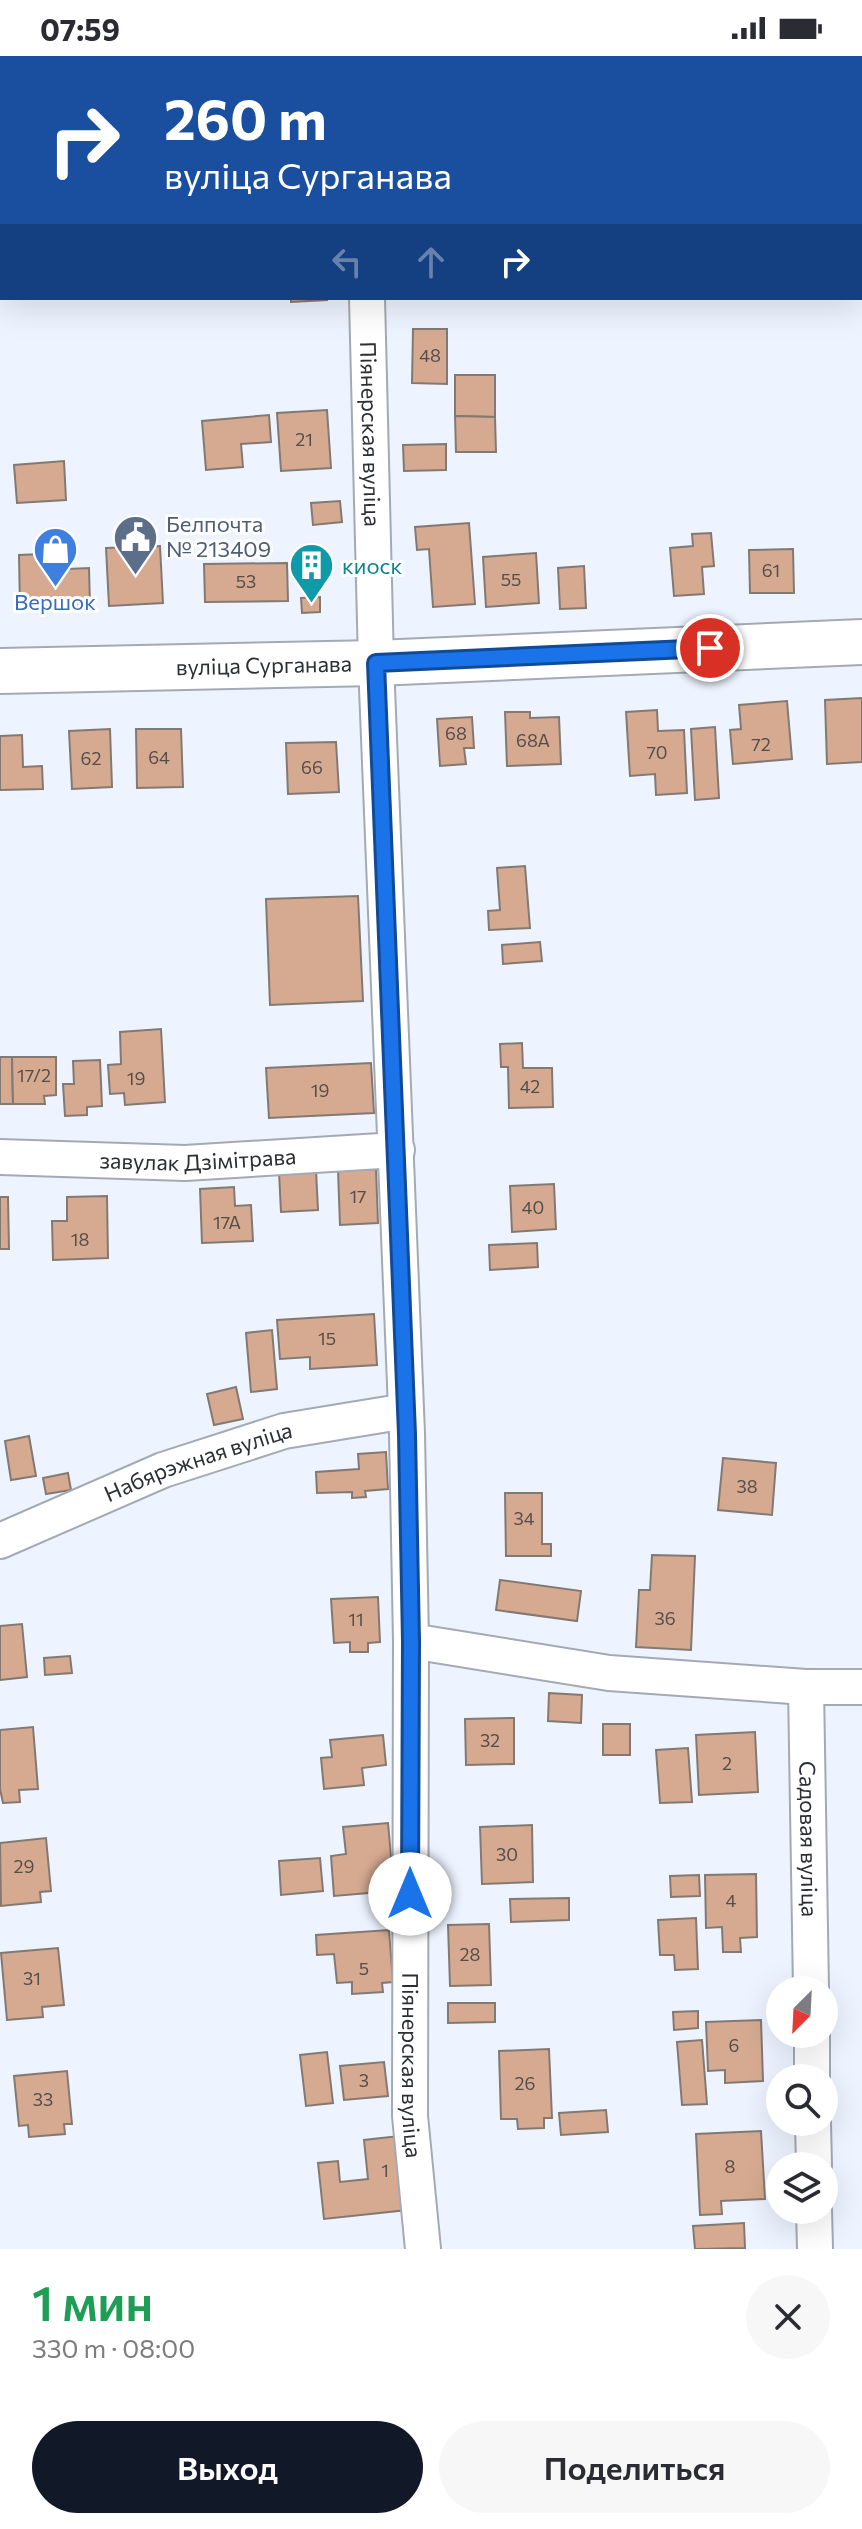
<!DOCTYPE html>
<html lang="ru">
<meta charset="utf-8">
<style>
:root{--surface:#fff;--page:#f7f7f7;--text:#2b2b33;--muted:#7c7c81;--accent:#111827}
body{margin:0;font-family:Commissioner,sans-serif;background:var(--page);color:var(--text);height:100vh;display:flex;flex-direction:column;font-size:30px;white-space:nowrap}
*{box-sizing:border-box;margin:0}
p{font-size:26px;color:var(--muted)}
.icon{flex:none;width:44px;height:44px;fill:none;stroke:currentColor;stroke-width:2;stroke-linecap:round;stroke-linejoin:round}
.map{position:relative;height:2193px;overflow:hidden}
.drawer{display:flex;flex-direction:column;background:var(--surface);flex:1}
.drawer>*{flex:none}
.top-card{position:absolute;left:0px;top:0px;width:862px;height:244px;box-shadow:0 8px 32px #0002;background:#1a4fa0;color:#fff;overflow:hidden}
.needle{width:52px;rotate:204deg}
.fabs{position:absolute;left:766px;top:1920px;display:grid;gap:16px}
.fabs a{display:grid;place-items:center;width:72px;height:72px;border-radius:50%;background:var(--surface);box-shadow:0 8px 32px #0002;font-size:40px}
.pin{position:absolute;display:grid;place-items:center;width:68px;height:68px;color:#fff;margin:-34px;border:4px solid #fff;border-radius:50%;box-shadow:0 2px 8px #0007}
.me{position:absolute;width:88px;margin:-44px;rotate:0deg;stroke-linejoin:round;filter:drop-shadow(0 0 6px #0008)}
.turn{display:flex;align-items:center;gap:28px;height:168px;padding:0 32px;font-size:36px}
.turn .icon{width:104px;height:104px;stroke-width:2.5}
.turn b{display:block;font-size:56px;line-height:68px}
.lanes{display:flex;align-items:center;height:76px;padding:0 32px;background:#0003;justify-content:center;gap:40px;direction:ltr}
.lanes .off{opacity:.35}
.round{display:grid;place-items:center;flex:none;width:84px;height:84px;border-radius:42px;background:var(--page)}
.headline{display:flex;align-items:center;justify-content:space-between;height:136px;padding:0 32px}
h1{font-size:48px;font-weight:600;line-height:60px;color:#1e9e55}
.primary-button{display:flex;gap:16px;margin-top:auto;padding:16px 32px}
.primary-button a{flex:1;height:92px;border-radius:48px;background:var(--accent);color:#fff;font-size:32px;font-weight:600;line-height:92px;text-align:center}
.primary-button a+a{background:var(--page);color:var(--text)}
.status{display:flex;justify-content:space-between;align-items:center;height:56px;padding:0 40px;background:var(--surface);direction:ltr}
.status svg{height:22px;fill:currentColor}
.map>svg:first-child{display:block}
.building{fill:#d5aa90;stroke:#837973;stroke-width:2}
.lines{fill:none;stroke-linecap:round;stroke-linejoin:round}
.minor-casing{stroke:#a3aab3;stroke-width:38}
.major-casing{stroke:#a3aab3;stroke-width:48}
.minor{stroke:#fff;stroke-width:34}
.major{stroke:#fff;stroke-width:44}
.route-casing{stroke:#114b97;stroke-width:20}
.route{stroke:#1a73e8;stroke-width:14}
.labels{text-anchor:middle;stroke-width:6;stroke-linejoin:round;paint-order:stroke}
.number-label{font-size:18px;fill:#564d4a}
.street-label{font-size:22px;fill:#2b2e32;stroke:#fff}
.service-label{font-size:22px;fill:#4e5e75;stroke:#fff;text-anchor:start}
.culture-label{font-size:22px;fill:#0d838f;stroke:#fff;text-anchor:start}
.shop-label{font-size:22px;fill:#366cbe;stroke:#fff}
</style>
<div class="status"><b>07:59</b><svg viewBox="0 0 49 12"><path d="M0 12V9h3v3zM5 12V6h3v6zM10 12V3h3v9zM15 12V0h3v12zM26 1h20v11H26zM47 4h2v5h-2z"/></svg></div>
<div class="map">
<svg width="862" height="2193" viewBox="0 0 862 2193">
<rect width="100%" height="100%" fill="#edf4ff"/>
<g class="building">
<rect x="261" y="0" width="50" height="2"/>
<rect x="0" y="100" width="2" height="54"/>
<path d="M291,242h36v2l-36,2z"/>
<path d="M413,273h34v55l-35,-1z"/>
<path d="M455,319h40v42l-40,-1z"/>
<path d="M327,354l4,58 -50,3 -4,-58z"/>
<path d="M269,359l2,27 -30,2 2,23 -37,3 -4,-49z"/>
<path d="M455,360l40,1 1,35h-40z"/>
<path d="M446,388v26l-42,1 -1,-26z"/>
<path d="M64,405l2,39 -49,3 -3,-38z"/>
<path d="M340,445l2,21 -29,3 -2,-22z"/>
<path d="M469,467l6,81 -42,3 -4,-58 -12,1 -2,-23z"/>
<path d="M711,477l3,33 -12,1 2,27 -30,2 -4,-48 23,-2 -1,-12z"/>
<path d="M160,490l3,57 -54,3 -3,-58z"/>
<path d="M793,493l1,44h-44l-1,-43z"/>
<path d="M536,497l3,50 -53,4 -3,-50z"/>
<path d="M43,498l1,16 45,-2 1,39 -70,1 -1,-53z"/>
<path d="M287,507l1,38 -83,1 -1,-38z"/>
<path d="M584,510l2,42 -26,1 -2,-41z"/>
<path d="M320,541v15l-18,1 -1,-15z"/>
<path d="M862,642v64l-35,2 -2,-64z"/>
<path d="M787,645l5,58 -59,5 -3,-34 11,-1 -2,-24z"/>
<path d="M657,654l1,21 26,-1 3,63 -31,2 -1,-21 -25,2 -4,-64z"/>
<path d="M505,656h25v6l29,-1 2,47 -54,2z"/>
<path d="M472,661l2,31h-10l2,16 -26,2 -3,-47z"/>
<path d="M715,671l4,71 -24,2 -4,-71z"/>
<path d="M110,673l2,58 -40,2 -3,-58z"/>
<path d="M136,673h45l2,58 -46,1z"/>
<path d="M22,679l1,32 19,-1 1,23 -43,1v-54z"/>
<path d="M336,686l3,50 -51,2 -2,-51z"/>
<path d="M525,810l5,62 -41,2 -1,-19 12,-1 -3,-42z"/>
<path d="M358,840l5,105 -93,4 -4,-106z"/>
<path d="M540,886l2,19 -39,3 -1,-19z"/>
<path d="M161,973l4,73 -40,3 -1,-12 -14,1 -2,-29 13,-1 -1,-32z"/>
<path d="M522,987l1,25h29l1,39 -44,1 -1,-41h-7l-1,-23z"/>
<path d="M0,1001h12l1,47h-13z"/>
<path d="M12,1001h44v38l-12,1 1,8h-32z"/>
<path d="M100,1004l2,46 -15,1v8l-22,1 -2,-32h11l-1,-23z"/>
<path d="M371,1007l3,50 -105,5 -3,-50z"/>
<path d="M376,1113l2,54 -38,2 -2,-55z"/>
<path d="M316,1114l2,40 -37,2 -2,-40z"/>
<path d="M554,1128l2,45 -44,3 -2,-46z"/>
<path d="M234,1131l1,19 16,-1 2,36 -51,2 -2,-54z"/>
<path d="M107,1140l1,62 -55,2 -1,-39h15v-24z"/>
<path d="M0,1141h8l1,52h-9z"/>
<path d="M537,1187l1,24 -48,3 -1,-25z"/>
<path d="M374,1258l3,51 -67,4v-12l-30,2 -3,-39z"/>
<path d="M272,1274l5,59 -26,3 -5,-59z"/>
<path d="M236,1331l7,32 -29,6 -7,-31z"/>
<path d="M29,1380l7,40 -25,4 -6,-39z"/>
<path d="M386,1396l2,37 -23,2 1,6 -14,1v-6l-35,1 -1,-21 43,-3 -1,-15z"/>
<path d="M723,1402l53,5 -4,52 -54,-5z"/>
<path d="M68,1417l3,17 -25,4 -3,-16z"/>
<path d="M505,1437h37v51h9v12h-45z"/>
<path d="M652,1499l43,1 -4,94 -55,-3 3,-57h11z"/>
<path d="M500,1524l81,11 -4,30 -81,-11z"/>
<path d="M378,1541l2,45 -12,1v9h-18v-10l-16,1 -3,-44z"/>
<path d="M22,1568l5,53 -27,3v-54z"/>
<path d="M70,1600l2,17 -27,2 -1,-17z"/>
<path d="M549,1637l33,2 -1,28 -33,-2z"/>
<path d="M514,1662v46l-48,1 -1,-46z"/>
<rect x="603" y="1668" width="27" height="31"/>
<path d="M33,1671l5,62 -19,1 1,12 -17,1 -3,-14v-59z"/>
<path d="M755,1676l3,60 -59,3 -3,-60z"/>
<path d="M383,1679l3,30 -24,3 2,17 -40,4 -3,-31 11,-1 -2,-17z"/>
<path d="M688,1692l4,54 -32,1 -4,-53z"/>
<path d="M388,1767l4,45 -14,2 2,22 -46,4 -3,-40 15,-2 -3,-27z"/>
<path d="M532,1769l1,57 -51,2 -2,-57z"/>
<path d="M46,1782l5,53 -11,1 1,10 -40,4 -1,-63z"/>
<path d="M320,1802l3,33 -42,4 -2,-34z"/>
<path d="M756,1818l1,63 -17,1 1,14h-18l-1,-25 -16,1 -1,-53z"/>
<path d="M699,1819l1,21 -29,1 -1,-21z"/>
<path d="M569,1842v22l-58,2 -1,-23z"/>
<path d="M696,1862l2,51 -23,1 -1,-15h-14l-2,-35z"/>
<path d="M489,1868l2,61 -41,1 -2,-61z"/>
<path d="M389,1874l4,52 -11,1 1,9 -31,2v-12l-15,1 -3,-29 -17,1 -1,-20z"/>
<path d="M58,1892l6,57 -22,2 1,10 -36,3 -6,-67z"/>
<path d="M448,1947h47v19l-47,1z"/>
<path d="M698,1955v17l-24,2 -1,-18z"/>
<path d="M761,1964l2,61 -38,2v-13l-17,1 -2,-49z"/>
<path d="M702,1984l5,64 -25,1 -5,-63z"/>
<path d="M549,1993l3,69h-8v10l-26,1 -1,-10h-16l-2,-68z"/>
<path d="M327,1996l6,51 -27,3 -6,-51z"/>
<path d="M384,2006l4,34 -44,4 -4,-34z"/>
<path d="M67,2015l5,53h-8l1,10 -36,3 -1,-12 -9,1 -5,-50z"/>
<path d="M606,2054l2,22 -47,3 -2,-22z"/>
<path d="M761,2075l4,68 -44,2 1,13 -22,1 -4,-81z"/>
<path d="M399,2080l8,74 -83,9 -6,-56 20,-2 2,21 28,-3 -4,-39z"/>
<path d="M744,2167l1,25 -50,1 -2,-23z"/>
</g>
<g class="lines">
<defs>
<g id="minor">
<path d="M365,2v-2"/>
<path d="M0,55h2"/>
<path d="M860,92h2"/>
<path id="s1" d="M367,242l9,365 31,771 4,207 -1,475 13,133"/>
<path id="s2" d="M0,1101l185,6 212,-13"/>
<path id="s3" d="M0,1485l163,-71 121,-39 122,-20"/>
<path d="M411,1585l198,32 197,14h56"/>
<path id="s4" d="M806,1631l5,303"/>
<path d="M812,1978v44"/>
<path d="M813,2066l1,44"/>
<path d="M814,2154l1,39"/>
</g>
<g id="major">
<path id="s5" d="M0,615l376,-8 486,-21"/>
</g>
</defs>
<use href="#minor" class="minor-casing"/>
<use href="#major" class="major-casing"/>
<use href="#minor" class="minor"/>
<use href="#major" class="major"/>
</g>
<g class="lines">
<defs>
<path id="route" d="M410,1838l1,-253 -4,-207 -31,-771 334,-15"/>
</defs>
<use href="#route" class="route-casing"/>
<use href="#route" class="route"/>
</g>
<defs>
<symbol id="civic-pin" viewBox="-11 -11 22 30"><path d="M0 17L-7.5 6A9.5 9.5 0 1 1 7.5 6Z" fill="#5c6f8a" stroke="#fff"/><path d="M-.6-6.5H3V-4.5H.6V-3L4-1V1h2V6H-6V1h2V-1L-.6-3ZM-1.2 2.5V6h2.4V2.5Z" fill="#fff"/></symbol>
<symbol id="shop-pin" viewBox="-11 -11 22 30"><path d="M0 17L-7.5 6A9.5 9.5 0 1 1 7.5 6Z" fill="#3f7fe0" stroke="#fff"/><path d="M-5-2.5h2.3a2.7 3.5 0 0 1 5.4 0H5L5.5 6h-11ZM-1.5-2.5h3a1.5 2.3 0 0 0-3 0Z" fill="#fff"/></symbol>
<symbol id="building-pin" viewBox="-11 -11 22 30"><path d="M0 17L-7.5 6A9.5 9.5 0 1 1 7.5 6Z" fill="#0f9aa8" stroke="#fff"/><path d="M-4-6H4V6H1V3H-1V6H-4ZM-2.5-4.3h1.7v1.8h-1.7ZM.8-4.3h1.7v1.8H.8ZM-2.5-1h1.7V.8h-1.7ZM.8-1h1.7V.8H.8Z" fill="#fff"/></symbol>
</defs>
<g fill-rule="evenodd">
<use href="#civic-pin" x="110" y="456" width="51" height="69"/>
<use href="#shop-pin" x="30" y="468" width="51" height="69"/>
<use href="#building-pin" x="286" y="484" width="51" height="69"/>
</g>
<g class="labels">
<g class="number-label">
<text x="430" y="306">48</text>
<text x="304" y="390">21</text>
<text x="771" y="521">61</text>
<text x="511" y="530">55</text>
<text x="246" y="532">53</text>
<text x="456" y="684">68</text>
<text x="533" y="691">68А</text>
<text x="761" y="695">72</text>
<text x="657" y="703">70</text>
<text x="159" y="708">64</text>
<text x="91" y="709">62</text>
<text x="312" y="718">66</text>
<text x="34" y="1026">17/2</text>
<text x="136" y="1029">19</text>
<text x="530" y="1037">42</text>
<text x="320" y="1041">19</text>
<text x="358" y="1147">17</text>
<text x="533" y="1158">40</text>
<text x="227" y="1173">17А</text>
<text x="80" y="1190">18</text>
<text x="327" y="1289">15</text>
<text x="747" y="1437">38</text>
<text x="524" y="1469">34</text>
<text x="665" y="1569">36</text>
<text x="356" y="1570">11</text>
<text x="490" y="1691">32</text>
<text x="727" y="1714">2</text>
<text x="507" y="1805">30</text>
<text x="24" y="1817">29</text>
<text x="731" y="1851">4</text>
<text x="470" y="1905">28</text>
<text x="364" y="1919">5</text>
<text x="32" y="1929">31</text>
<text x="734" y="1996">6</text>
<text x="364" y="2031">3</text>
<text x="525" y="2034">26</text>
<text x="43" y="2050">33</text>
<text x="730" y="2117">8</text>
<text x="385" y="2121">1</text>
</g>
<g class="street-label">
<text dy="8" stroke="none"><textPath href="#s1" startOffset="136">Піянерская вуліца</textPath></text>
<text dy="8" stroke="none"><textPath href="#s5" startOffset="264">вуліца Сурганава</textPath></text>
<text dy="8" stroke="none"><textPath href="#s2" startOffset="198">завулак Дзімітрава</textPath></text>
<text dy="8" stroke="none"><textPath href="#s3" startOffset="214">Набярэжная вуліца</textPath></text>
<text dy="8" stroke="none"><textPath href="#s4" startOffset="152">Садовая вуліца</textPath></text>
<text dy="8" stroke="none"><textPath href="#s1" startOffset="1768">Піянерская вуліца</textPath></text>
</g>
<g class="service-label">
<text x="166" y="476">Белпочта<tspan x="166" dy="25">№ 213409</tspan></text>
</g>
<g class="culture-label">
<text x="342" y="518">киоск</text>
</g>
<g class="shop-label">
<text x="55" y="554">Вершок</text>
</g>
</g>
</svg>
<div class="fabs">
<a><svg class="needle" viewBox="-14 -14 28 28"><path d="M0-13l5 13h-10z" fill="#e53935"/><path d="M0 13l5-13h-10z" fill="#7c7c81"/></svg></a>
<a><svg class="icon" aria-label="search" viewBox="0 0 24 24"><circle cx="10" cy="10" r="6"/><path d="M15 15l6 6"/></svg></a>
<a><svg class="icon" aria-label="layers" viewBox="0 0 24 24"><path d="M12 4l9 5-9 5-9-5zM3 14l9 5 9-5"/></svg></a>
</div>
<div class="pin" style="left:710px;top:592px;background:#d93025"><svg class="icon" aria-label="arrive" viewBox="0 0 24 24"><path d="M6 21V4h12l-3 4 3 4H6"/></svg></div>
<svg class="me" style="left:410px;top:1838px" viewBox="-20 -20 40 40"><circle r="19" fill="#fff"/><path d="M0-13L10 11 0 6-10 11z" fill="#1a73e8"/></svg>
<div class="top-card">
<div class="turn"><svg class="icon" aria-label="right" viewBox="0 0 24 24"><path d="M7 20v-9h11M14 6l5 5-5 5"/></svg><div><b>260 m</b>вуліца Сурганава</div></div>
<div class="lanes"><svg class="icon off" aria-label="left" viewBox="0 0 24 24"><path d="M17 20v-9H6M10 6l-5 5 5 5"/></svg><svg class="icon off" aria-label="ahead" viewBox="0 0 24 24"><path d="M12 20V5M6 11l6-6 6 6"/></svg><svg class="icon" aria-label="right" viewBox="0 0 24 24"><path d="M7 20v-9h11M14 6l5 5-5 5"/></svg></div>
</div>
</div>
<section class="drawer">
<div class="headline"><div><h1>1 мин</h1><p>330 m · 08:00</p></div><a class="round"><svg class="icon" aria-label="close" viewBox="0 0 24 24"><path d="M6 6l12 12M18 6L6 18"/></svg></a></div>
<div class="primary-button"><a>Выход</a><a>Поделиться</a></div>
</section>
